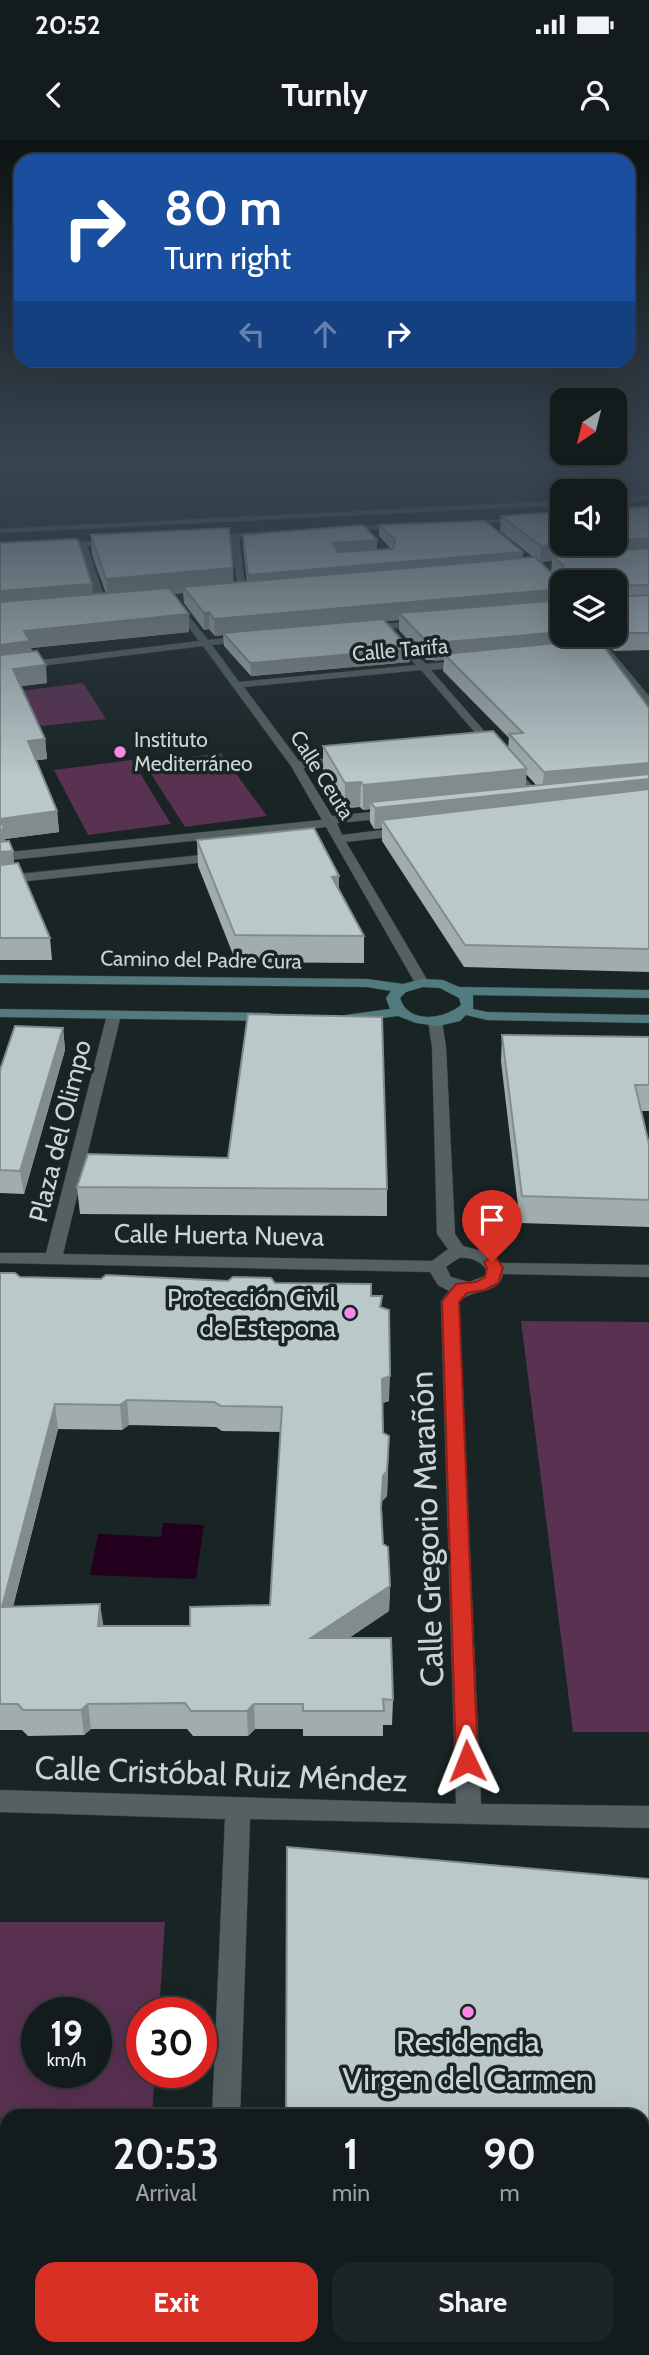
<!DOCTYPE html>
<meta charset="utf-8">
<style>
:root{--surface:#131b1c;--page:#1c2425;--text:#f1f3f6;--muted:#9da1a3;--line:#32393b;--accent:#d93025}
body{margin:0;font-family:Cabin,sans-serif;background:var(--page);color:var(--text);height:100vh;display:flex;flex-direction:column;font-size:26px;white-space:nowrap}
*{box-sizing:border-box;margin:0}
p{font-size:23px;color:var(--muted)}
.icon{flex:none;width:38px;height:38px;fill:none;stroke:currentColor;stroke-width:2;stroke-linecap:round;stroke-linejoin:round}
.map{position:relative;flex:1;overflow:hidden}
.side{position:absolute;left:0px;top:1969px;width:649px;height:247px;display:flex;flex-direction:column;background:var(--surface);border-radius:21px 21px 0 0;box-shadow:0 7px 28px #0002,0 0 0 2px var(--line)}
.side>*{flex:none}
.guide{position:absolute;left:14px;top:14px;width:621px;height:214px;border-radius:21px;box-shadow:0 7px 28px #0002,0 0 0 2px var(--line);background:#1a4fa0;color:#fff;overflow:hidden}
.needle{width:46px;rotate:215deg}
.buttons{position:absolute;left:550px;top:248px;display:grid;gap:14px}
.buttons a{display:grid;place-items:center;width:77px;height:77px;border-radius:14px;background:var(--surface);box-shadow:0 7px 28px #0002,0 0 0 2px var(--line);font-size:35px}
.speed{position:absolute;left:21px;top:1857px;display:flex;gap:14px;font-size:35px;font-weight:700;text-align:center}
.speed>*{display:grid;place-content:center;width:91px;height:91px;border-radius:50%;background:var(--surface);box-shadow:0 7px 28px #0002,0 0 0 2px var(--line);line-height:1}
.speed small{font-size:18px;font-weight:400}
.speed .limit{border:10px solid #d22;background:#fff;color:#111}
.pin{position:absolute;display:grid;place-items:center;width:60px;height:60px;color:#fff;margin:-72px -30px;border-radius:50% 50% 50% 0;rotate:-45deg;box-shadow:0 0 7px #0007}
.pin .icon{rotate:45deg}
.me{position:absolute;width:77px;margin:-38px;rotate:358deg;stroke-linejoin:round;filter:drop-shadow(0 0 5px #0008)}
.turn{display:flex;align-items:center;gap:24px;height:147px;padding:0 35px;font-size:32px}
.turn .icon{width:91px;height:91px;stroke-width:2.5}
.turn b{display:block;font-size:49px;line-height:60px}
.lanes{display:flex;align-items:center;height:66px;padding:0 35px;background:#0003;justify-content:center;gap:35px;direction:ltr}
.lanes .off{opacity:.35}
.eta{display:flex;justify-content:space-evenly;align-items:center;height:119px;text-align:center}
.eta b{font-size:42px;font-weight:700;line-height:49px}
.action{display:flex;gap:14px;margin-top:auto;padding:14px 35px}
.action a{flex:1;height:80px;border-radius:21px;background:var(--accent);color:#fff;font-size:28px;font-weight:700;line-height:80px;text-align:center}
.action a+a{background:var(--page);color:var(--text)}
.status{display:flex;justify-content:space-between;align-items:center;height:49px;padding:0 35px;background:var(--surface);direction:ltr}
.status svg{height:19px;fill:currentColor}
header{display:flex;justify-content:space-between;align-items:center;height:91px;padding:0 35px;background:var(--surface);font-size:32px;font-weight:700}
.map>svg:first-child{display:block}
.green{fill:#593151;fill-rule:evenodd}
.water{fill:#23001e}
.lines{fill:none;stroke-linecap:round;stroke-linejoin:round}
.street-casing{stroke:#384142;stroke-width:1}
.secondary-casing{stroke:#384142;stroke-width:1}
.street{fill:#546061;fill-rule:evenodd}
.secondary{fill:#517b7f;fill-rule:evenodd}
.wall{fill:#a0acad;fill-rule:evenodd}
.shaded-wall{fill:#828c8d}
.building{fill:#bac8c9;stroke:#828c8d;stroke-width:2;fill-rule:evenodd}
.route{fill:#d93025;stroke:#8d1f18;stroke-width:2}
.poi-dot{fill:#fb87e6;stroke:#192425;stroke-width:2.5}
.labels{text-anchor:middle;stroke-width:7;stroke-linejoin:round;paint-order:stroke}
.far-street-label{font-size:21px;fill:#cdd4d5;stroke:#192425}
.far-poi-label{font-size:21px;fill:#cdd4d5;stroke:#192425;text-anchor:start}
.street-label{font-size:26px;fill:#cdd4d5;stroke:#192425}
.poi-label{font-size:26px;fill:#cdd4d5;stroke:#192425;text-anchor:end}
.near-street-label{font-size:32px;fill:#cdd4d5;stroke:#192425}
.near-poi-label{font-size:32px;fill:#cdd4d5;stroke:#192425}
</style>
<div class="status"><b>20:52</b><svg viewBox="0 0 49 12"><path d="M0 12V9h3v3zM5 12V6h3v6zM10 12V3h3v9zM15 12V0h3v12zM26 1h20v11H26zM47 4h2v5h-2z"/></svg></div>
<header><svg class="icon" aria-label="back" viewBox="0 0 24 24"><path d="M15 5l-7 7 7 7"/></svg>Turnly<svg class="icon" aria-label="person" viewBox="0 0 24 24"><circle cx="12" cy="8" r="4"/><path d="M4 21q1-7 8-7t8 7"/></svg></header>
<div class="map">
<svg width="649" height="2215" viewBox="0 0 649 2215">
<rect width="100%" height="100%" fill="#192425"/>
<g class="green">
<path d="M83,543l23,36 -65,7 -20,-35z"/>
<path d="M221,613l46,63 -82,11 -41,-64z"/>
<path d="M132,620l39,64 -83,11 -34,-65z"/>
<path d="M521,1181l128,1v410h-76z"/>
<path d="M0,1782h165l-6,90h-17v60h13l-3,44h-145v2h-7zM96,1872v60h-59v-60z"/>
</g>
<path class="water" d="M163,1383l41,2 -8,54 -106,-4 8,-41 63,3z"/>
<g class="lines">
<defs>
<g id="street">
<path d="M649,356v4l-35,2v-4z"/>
<path d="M562,361v4l-562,28v-4z"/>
<path d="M562,375v4l-98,5 -4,-2z"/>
<path d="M404,384l-3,4 -59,3 -4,-2 4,-2z"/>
<path d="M275,391l3,4 -39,2 7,55 -4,3 -4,-3 -7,-54 -26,1 -4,-2z"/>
<path d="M114,400l3,4 -30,2 20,59 -5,3 -5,-3 -18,-59 -24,1 -4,-2 4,-2z"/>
<path d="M175,459l33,41 42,-4 2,2 -5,3 -35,4 27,37 177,-17 -26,-29 5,-3 31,31 42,-4 5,3 -5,3 -37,4 111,127v4h-8l-113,-131 -177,17 55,74 45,-4 6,3 -6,3 -41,5 29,48 59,-6 6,4 -6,4 -54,5 5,12 64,-8 6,4 -6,4 -60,7 83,141 -2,3 -5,1 -7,-4 -89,-156 -326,34v-8l322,-33 -31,-54 -88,-120 -203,25v-6l199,-24 -29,-39z"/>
<path d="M424,481v4l-3,1 -56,5 -5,-3 5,-3z"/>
<path d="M588,495h10l51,61v10l-4,-1z"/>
<path d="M221,713l4,1v6l-225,24v-8z"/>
<path d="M114,871l7,4 -58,239 369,7 16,-12 -11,-15 -5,-187 -4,-26 7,-4 7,4 4,26 9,187 8,12 26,7 11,10 149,2v12l-146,-3c-5,22 -30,13 -44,28l22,502 168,2v22l-399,-9 -10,297h-28l13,-297 -225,-7v-22l456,14 -15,-503 8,-10 -11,-6 -8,-13 -430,-9v-10h46l61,-238zM459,1118c11,-1 20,2 27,11l-1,7 -16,6 -18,-5 -5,-10z"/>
<path d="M201,2208h32l-1,7h-32z"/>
</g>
<g id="secondary">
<path d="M0,835l367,4 36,5 19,-5 21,1 16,7 190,3v8l-176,-3v14l14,3 162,3v8l-162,-3 -21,-5 -6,6 -22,5 -22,-3 -18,-7 -48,6 -5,-1 -2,-3 2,-3 45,-6 -4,-11 5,-7 -24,-4 -367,-4zM423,847l17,1 19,10 2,7c-16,14 -53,20 -61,-7l6,-6z"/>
<path d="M0,869l269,4 7,4 -7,4 -269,-4z"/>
</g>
</defs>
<use href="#street" class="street-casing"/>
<use href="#secondary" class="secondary-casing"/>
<use href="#street" class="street"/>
<use href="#secondary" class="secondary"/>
</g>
<g class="wall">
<path d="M649,367v143l-35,1 -12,-16h12v-52h-52v52l32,4 55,69v264l-185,-5 -82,-126v-13l-8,1 -4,-7v-13l-7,1 -3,-3 -15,1 -22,-38v-24l185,2 1,-10 -66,-67 1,-11h-18l-27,-30v-10l-15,1 26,28v13l-159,14 -27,-30 -1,-11 -8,1 -6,-7 -5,1 -20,-27 -1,-10 -10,1 16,38 -158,16 1,3 15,32 -26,3 24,53 2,20 -11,1 21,51 2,21 -54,7 9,25 36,74 2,22h-52v-417l92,41 1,10 13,-1 -14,-38 -1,-20 143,47 13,-1 -4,-34v-12l134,15 14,-1 -12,-13v-11l144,27v6l10,-1 -33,-26 1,-15zM552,421l-1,11 11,11 -21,-21zM526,634l10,11 -11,1z"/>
<path d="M197,700l142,50 25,46v27l-128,-1 -38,-96z"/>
<path d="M63,888l2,22 -41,144 -24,-1v-123z"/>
<path d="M502,895l147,2v74h-8l8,33v83l-129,-4 -19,-162z"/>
<path d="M228,1018l159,31v27l-307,-2 -3,-27z"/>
<path d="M0,1133l20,4 255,6 96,13h11l-1,11 8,94 -7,2 1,30 6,3 -2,60 -5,5v9l1,34 7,42 -1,25 -40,27 44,62 -1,25h-9v11h-80v-7h-48l-7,7h-55l-6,-7h-96l-7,6 -56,1 -6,-6h-22zM129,1285l87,2 6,4 59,1 -11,173 -80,21h-87l-90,-19 45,-178 64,1z"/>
</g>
<g class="shaded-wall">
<path d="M649,398v15l-96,3 -1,5 -12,1 1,-16 27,-2h46v-3z"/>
<path d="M377,400v12l-44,3v-12z"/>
<path d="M523,412l-1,12 -274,23v-12z"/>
<path d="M233,428l1,21 -51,-2v6l-75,6 -2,-20z"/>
<path d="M92,444l1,17 -93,7v-17z"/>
<path d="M562,449v16l-163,8v7l-174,15 -2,-2v2l-8,1 -1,-17z"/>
<path d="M209,472v17l-5,1v-17z"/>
<path d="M189,474v18l-158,16 1,10 -32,5v-18l24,-14z"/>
<path d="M562,492v3h33l-1,11 -150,8v6l-10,1v-18z"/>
<path d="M410,509v13l-159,14 -1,-13z"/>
<path d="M46,525l1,18 -32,4 -2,-18z"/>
<path d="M45,599l2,20 -17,2 -2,-20z"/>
<path d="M649,623v35l-267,22v8l-8,1 1,-21 -4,-6 -1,7 -7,1v-25l164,-16 -2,23 17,-2 2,-18z"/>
<path d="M361,642l-1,25 -15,1v-25z"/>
<path d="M57,671l2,21 -54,7 1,11 -6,1v-32z"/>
<path d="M13,711l2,21 -15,2v-22z"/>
<path d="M339,736v26l-7,-25z"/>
<path d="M63,888l2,22 -41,144 -4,-23z"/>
<path d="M390,1236l-1,25 -8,3 1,-25z"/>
<path d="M127,1260l2,25 -7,5 -2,-25z"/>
<path d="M55,1264l3,25 -52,204 -4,-26z"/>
<path d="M389,1296l-2,60 -5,5 1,-25z"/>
<path d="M390,1446l-1,25 -78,52v-25z"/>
<path d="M100,1464l4,25 -6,-3z"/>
<path d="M88,1564l3,25 -7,6 -3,-25z"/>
<path d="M254,1564l1,25 -7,7 -1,-25z"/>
</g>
<g class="building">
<path d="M649,367v31l-35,3v-32z"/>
<path d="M562,372v32h6l-27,2 -40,-30z"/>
<path d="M485,381l38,31 -275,23 -5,-40 120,-10 14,15 -44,3 5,9 55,-3 2,-9 -16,-15z"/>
<path d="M229,388l4,40 -127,11 -15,-44z"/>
<path d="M74,399l4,1 14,44 -92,7v-48z"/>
<path d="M649,408v37l-33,1 -2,4v-7h-50l2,-2 -3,-16 -10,-9z"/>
<path d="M535,417l27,26v6l-348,30 -5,-7 -5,1 -21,-26z"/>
<path d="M169,448l20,26 -165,17 6,10 -30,4v-43z"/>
<path d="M614,455l2,2 33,-2v38h-33l-2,-2z"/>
<path d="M562,460v32l-128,11 -7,-1 -28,-29z"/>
<path d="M383,479l27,30 -160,14 -27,-30z"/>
<path d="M598,499l51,69v55l-105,9 -35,-38 14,-1 -79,-79z"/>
<path d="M37,511l9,14 -33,4 32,70 -17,2 29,70 -57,8v-164z"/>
<path d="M493,591l34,38 -164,16 -2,-3 -16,1 -22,-37z"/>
<path d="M649,634v5l-274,29 -4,-6z"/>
<path d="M649,649v160l-184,-4 -83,-125z"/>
<path d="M0,680l4,9 -4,1z"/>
<path d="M314,688l25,48 -7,1 32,59 -129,-1 -38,-95z"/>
<path d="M9,701l4,10 -13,1v-10z"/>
<path d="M18,723l32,75h-50v-73z"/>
<path d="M248,874l134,3 5,172 -310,-2 11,-33 140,4z"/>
<path d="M15,886l48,2 -43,143 -20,-1v-100z"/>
<path d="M502,895l147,2v48h-14l14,59v56l-127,-4z"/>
<path d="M0,1133h15l5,4 81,2 5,-4 122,6 5,-4 38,1 4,5 96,1v12h11l-2,11 9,3 1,66 -8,3 1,54 6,3 -2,35 -4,5 -2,32 2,36 5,3 2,39 -79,52h80l2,62 -10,-1 1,12h-81v-7h-49l-7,7h-56l-6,-8 -97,1 -7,6h-58l-5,-6h-18zM127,1260l87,2 7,4 61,1 -12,198 -80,2v19h-92l2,-22 -98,3 53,-203 65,1z"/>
<path d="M287,1707l362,32v476h-372v-7h365v-232h-356z"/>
</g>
<linearGradient id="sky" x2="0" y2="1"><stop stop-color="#0e1414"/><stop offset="0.51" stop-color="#384551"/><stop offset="1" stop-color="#384551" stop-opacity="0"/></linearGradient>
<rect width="649" height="638" fill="url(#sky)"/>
<path class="route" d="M492,1117l5,2 6,9 -5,15 -13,7 -18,3 -8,9 19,459 -3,6 -8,3 -8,-3 -3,-6 -14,-460 14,-17 20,-2 9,-5 2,-9 -3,-6z"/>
<g class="poi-dot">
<circle cx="120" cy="612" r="7"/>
<circle cx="350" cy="1173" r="7"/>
<circle cx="468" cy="1872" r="7"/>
</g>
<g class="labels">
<g class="far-street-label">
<text transform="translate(400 510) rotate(-5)" y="7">Calle Tarifa</text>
<text transform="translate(322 635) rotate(58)" y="7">Calle Ceuta</text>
<text transform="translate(201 820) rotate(1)" y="7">Camino del Padre Cura</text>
</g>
<g class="far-poi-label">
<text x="134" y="607">Instituto<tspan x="134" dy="24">Mediterráneo</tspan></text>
</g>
<g class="street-label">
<text transform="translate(60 991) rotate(-76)" y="9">Plaza del Olimpo</text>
<text transform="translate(219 1095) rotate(1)" y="9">Calle Huerta Nueva</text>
</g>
<g class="poi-label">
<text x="336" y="1167">Protección Civil<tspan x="336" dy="30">de Estepona</tspan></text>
</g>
<g class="near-street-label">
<text transform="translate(427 1389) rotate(-92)" y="11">Calle Gregorio Marañón</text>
<text transform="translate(221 1634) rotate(2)" y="11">Calle Cristóbal Ruiz Méndez</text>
</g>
<g class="near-poi-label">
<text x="468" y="1913">Residencia<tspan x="468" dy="37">Virgen del Carmen</tspan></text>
</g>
</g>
</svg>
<div class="buttons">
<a><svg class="needle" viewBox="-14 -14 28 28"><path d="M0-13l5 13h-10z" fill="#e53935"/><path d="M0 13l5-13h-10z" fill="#9da1a3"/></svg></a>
<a><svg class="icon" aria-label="sound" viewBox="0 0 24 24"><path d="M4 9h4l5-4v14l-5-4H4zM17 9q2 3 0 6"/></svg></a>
<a><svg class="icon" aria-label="layers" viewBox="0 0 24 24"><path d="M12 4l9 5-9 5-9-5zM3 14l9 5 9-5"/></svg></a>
</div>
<div class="speed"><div>19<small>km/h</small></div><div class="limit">30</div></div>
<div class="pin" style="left:492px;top:1122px;background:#d93025"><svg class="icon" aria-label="arrive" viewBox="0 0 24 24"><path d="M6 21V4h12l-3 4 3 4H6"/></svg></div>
<svg class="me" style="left:467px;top:1621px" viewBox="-20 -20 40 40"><path d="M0-17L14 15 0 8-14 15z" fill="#d93025" stroke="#fff" stroke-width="4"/></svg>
<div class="guide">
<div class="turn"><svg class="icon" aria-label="right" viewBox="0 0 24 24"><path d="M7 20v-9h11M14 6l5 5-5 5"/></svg><div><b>80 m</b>Turn right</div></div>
<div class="lanes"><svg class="icon off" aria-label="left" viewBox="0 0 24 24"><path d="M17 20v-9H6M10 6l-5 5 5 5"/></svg><svg class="icon off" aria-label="ahead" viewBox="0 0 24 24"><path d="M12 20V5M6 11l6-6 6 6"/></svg><svg class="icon" aria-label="right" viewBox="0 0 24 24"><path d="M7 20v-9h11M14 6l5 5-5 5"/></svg></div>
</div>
<section class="side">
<div class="eta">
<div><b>20:53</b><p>Arrival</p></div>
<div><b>1</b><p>min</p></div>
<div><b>90</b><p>m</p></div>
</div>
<div class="action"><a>Exit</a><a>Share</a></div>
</section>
</div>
